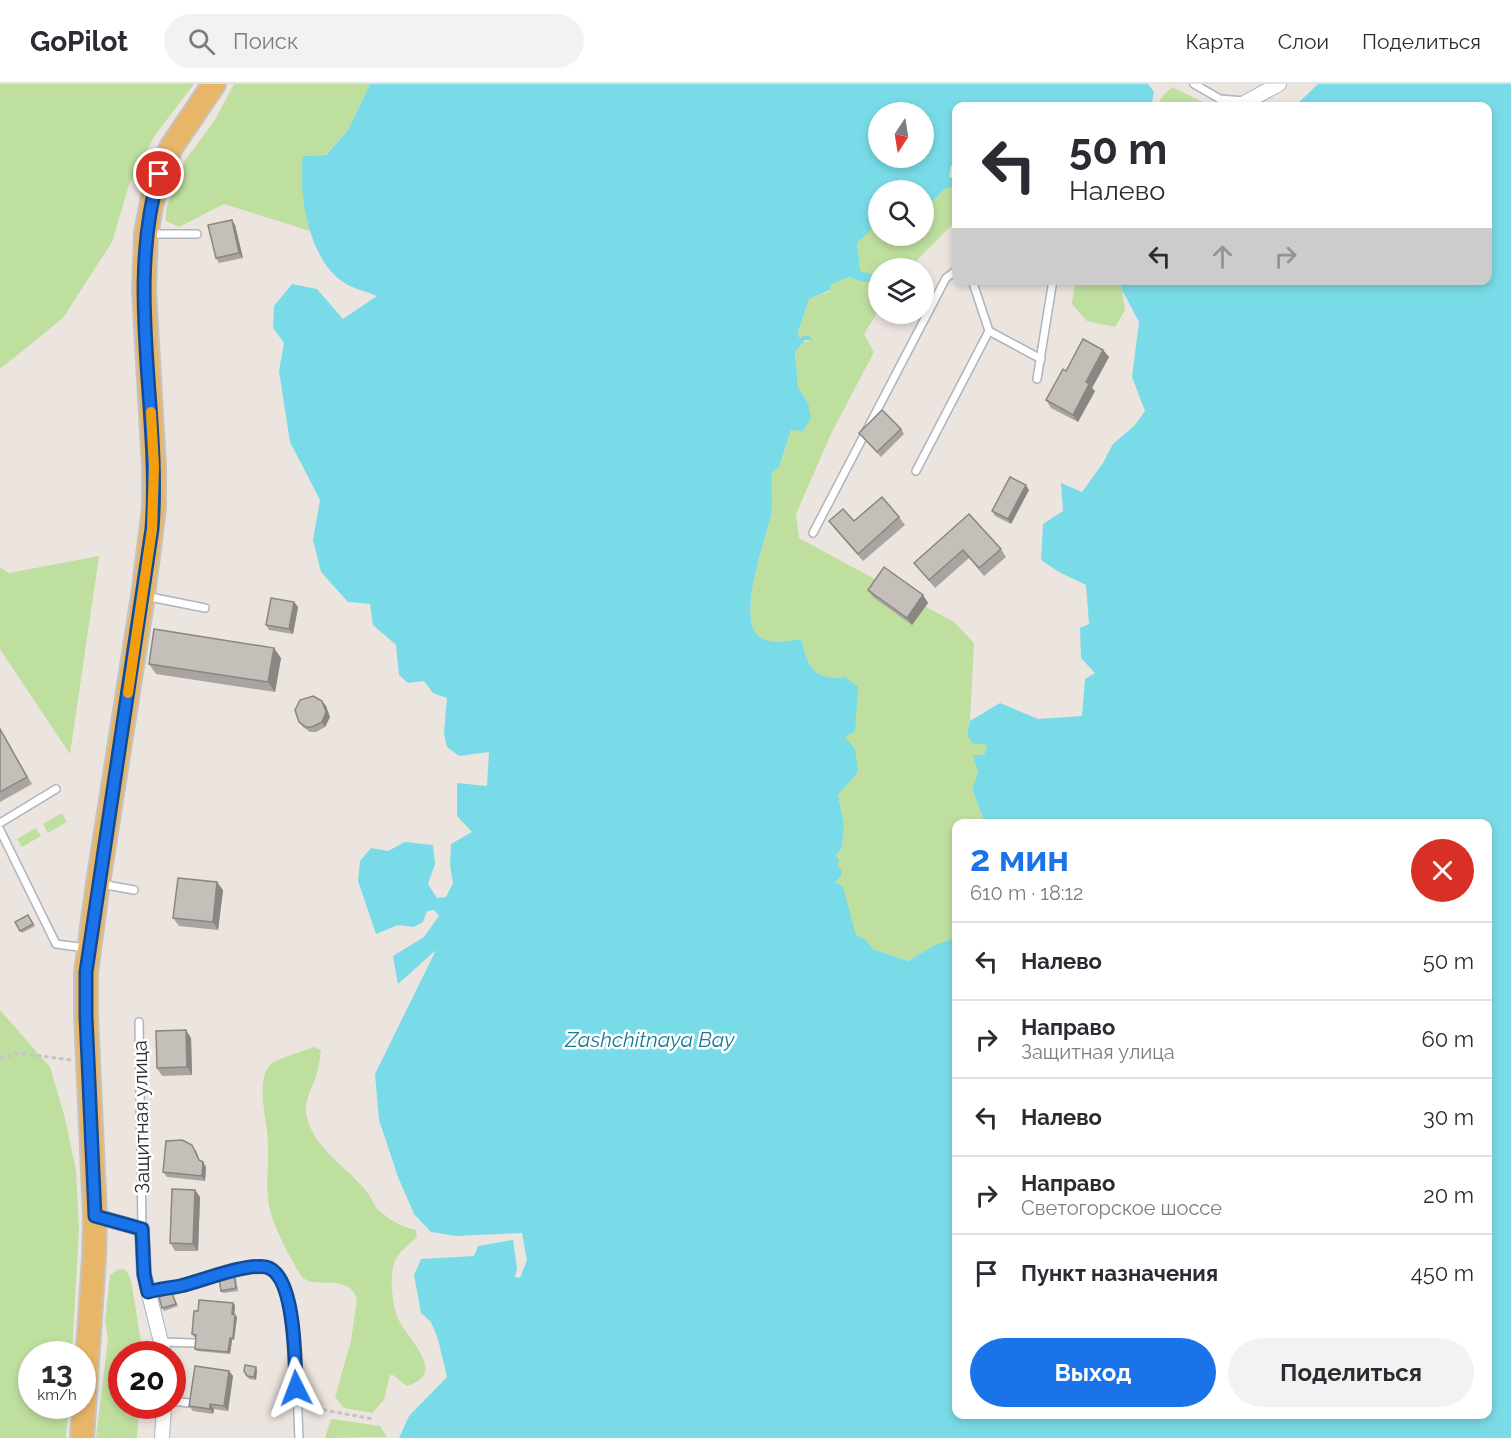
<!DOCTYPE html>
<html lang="ru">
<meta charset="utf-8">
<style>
:root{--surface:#fff;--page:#f2f2f3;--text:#2b2b33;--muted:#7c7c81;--line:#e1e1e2;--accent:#1a73e8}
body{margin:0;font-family:Raleway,sans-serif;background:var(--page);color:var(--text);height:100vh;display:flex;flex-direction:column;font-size:22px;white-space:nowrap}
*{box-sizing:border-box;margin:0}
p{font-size:20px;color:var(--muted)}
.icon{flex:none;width:33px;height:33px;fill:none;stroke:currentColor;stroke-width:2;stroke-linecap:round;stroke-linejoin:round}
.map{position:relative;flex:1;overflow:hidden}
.details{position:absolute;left:952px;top:735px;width:540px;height:600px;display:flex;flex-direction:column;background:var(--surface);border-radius:12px;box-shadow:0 3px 9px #0003}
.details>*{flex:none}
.top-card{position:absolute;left:952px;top:18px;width:540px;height:183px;border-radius:12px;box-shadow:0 3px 9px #0003;background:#fff;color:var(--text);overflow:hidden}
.needle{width:39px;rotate:192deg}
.controls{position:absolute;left:868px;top:18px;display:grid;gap:12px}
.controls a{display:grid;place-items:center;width:66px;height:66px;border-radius:50%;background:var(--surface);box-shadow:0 3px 9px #0003;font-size:30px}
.speed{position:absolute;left:18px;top:1257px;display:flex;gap:12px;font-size:30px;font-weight:700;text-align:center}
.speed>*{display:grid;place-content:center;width:78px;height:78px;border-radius:50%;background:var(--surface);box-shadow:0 3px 9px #0003;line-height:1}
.speed small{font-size:15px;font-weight:400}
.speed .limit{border:9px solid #d22;background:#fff;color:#111}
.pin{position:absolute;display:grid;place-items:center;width:51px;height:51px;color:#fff;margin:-26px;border:3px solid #fff;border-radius:50%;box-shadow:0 2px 6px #0007}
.me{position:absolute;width:66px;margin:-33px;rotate:357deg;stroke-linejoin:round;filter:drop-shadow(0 0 4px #0008)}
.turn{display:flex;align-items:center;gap:21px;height:126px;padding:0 18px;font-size:27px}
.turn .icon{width:78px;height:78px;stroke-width:2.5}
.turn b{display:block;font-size:42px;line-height:51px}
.lanes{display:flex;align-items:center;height:57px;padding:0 18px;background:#0003;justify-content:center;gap:30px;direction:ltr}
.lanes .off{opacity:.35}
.round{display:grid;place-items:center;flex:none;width:63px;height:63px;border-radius:32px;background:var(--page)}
.overview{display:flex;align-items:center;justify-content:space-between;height:102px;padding:0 18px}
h1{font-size:36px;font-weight:700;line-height:45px;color:var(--accent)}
.cta{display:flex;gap:12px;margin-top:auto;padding:12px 18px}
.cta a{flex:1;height:69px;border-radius:36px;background:var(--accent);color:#fff;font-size:24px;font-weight:700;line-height:69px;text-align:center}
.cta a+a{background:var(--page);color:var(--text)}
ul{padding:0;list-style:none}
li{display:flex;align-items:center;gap:18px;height:78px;padding:0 18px;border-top:2px solid var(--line)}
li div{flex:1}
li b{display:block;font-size:22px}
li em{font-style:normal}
header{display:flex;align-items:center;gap:36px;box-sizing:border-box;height:84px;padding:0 30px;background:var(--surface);border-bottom:2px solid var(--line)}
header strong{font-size:28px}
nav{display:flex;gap:33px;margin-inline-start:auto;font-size:21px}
.search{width:420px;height:54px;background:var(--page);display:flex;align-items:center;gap:15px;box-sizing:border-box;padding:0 21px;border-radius:33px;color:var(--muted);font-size:22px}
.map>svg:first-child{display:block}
.green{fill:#bfdf9f}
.water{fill:#79dbe7;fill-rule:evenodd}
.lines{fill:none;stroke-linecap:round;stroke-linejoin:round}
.lane-casing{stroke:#afb3bb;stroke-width:10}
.street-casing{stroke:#afb3bb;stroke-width:16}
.primary-casing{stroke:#c4c4c4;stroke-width:26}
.path{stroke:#c4c4c4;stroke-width:3;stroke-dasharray:4.5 3;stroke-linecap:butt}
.lane{stroke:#fff;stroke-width:7}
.street{stroke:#fff;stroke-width:14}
.primary{stroke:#e8b668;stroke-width:22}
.wall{fill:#a9a4a0}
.shaded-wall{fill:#8a8682}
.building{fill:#c5bfba;stroke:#8a8682;stroke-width:1.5}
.route-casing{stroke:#114b97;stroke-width:15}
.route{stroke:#1a73e8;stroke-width:10}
.slow{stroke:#f59e0b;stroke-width:10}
.labels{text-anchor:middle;stroke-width:5;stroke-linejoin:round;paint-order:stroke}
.street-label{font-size:20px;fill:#2c2c2c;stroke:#fff}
.water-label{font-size:21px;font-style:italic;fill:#177d94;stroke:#fff}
</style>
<header>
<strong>GoPilot</strong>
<div class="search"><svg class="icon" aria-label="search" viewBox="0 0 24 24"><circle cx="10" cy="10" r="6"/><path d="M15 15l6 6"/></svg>Поиск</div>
<nav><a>Карта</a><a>Слои</a><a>Поделиться</a></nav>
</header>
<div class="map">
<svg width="1511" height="1354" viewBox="0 0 1511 1354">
<rect width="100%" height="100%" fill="#ece4df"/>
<g class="green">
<path d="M0,0h194l-39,51 -26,50 -17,57 -49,76 -63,51z"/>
<path d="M234,0h136l-22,46 -23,25 -22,1v43l7,32 -86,-27 -45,23 -13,-6v-12l18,-47 31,-42z"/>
<path d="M1172,3l39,19h-54l5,-9z"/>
<path d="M957,101v34l-6,7 -42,42h-30v42l-15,24 10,18 -43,82 -35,80 3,24 155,84 20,21 -4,78 -3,13 20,10 -3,11h-10l4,17 -6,17 13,34 -28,1v113l-22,8 -27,16 -35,-12 -7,-9 -10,-5 -21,-53 2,-14 -3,-12 8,-8 2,-24 -6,-29 20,-23 -14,-35 1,-60c-31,4 -37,-10 -44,-38 -13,2 -29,6 -41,-2 -25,-17 6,-98 11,-122 2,-13 0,-28 1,-42l7,-6 12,-38 17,-26 -10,-16 -3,-35 8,-10 7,-1 -11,-3 -1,-4 11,-35 21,-8v-6l19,-8 11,4 -3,-38 16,-16h6v9h45v-27l21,-20z"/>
<path d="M1075,197h46l4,29 -10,17 -28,-6 -15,-17z"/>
<path d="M99,472l-29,198 -70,-105v-82l9,6z"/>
<path d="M62,729l5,9 -19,11 -5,-9z"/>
<path d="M36,744l5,8 -19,11 -5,-8z"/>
<path d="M0,926l50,57 15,51 11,53 3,58 -7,125h-40v52h37l-3,32h-66z"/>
<path d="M314,963l7,3c-1,7 -2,16 -4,23 -3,12 -13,27 -11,39 5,36 41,54 61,80 6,8 7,16 16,22 10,8 20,13 33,16l1,7c-6,6 -16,13 -20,20 -9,14 -5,43 0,59 8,22 53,57 10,70l-14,-11h-3l-6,25 -12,13 -28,-5 -9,-11 16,-56 6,-42c-9,-29 -46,-6 -57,-25 -9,-14 -23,-42 -28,-57 -8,-25 -3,-48 -4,-73 0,-21 -14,-64 3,-80 6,-5 34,-14 43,-17z"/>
<path d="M119,1185l7,1 5,10 12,74h-21v52h17l-2,32h-41l12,-99 -3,-18 5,-46z"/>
<path d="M331,1335l49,7 7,11 -62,1z"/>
</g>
<path class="water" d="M370,0h778l6,8 -3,14h-194v61l-6,-2 -2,12 8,3v5l-12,4 -21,20v-19h-45v37l-6,1 -16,15 3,28 17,5 -1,7 -16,-2 -11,-4 -19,8v5l-21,9 -11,34 1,5 9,-3 5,5h-8l-10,12 3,35 10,16 3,15 -8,13 -12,-1 -12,37 -7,6c-1,14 1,29 -1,42 -5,24 -36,105 -11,122 12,8 28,4 41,2 7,28 13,42 44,38l13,10 -3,44 -10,6 10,12 3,23 -20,23 6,29 -2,24 -7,8 4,3 -1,8 4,3 -1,6 -6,6 8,5 13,48 10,5 7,9 35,12 27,-16 22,-8v477h531v-590l-503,-1 -13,-34 6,-17 -5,-17h11l3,-10 -15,-2 -5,-9 3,-13 30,-18 38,16 44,-3 3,-37 10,-6 -14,-15 -1,-30 9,-4 -3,-39 -27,-13 -18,-12 2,-36 20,-13 -2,-28 21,9 21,-29 10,-19 22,-19 10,-14 -13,-34 7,-55 -17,-32 -1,-9 367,-1v-174h-193l23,-22h193v1354h-1112l10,-22 38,-39 -9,-38 -7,-17 -10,-9 -7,-38 7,-16 53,-3 4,-10 35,-6 4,28 -2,9 5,1 7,-18 -5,-27 -65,3 -26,-4 -17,-18 -16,-37 -19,-57 -4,-46 61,-124 -38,34 -5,-28 31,-19 15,-21 -5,-6 -7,1 -4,11 -9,5 -16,-2 -22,9 -18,-53 2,-20 11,-13 17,3 17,-9 28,3 2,19 -7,20 9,14 9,-1 7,-14 -3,-18 1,-21 21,-12 -15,-16v-33l30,3 2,-34 -30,4 -12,-9 -3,-14 3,-35 -14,-5 -9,-12 -16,2 -9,-8 -3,-30 -23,-20 -3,-21 -22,-2 -27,-30 -8,-32 7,-40 -30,-58 -11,-71 5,-28 -11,-15 1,-22 18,-22 25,5 26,30 34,-23c-12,-5 -28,-8 -38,-17 -31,-25 -41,-86 -36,-123l23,-1 22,-25zM879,28h45v46h-45z"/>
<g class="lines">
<defs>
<g id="lane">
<path d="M1194,0l26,15 24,2"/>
<path d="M148,150h49"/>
<path d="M972,196l17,51 52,28"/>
<path d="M1037,295l16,-99"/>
<path d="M916,387l73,-140"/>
<path d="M813,449l133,-255 11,-8"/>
<path d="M145,512l60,12"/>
<path d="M0,739l56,-34"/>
<path d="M0,746l56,114 30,4"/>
<path d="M101,800l33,6"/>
<path d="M139,938l3,207"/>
<path d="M148,1208c11,-3 22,-4 32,-6 23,-6 64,-23 85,-19 33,7 32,141 34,171"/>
<path d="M161,1258l33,1"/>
<path d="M172,1317l17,2"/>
</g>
<g id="street">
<path d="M1239,22l40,-22"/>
<path d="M95,1132l47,13 2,45 20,80"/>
<path d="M162,1354l2,-32"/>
</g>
<path id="primary" d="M82,1354l12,-180 1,-42 -9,-200v-44l12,-89 45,-287 11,-88v-42l-10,-175 2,-57 8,-43 11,-31 7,-14 42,-62"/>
</defs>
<use href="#lane" class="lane-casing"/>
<use href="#street" class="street-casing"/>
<use href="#primary" class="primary-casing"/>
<g class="path">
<path d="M0,974l19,-5 52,7"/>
<path d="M308,1323l65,12"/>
</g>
<use href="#lane" class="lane"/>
<use href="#street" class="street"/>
<use href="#primary" class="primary"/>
</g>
<g class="wall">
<path d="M235,141l8,33 -24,5 -3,-5z"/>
<path d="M1103,266l6,7 -17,31 3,3 -17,31 -27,-14 -5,-8 20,-29z"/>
<path d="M901,345l3,5 -23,23 -22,-24z"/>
<path d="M1029,406l-18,34 -16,-8 -3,-5z"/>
<path d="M969,430l32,35 5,8 -22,19 -15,-18 -34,30 -21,-25z"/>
<path d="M899,433l6,8 -42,36 -28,-32 -6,-8h25z"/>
<path d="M868,506l55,5 5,8 -16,22 -39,-28z"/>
<path d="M294,518l4,5 -5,27 -24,-4 -3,-5z"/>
<path d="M281,574l-6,34 -119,-18 -7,-10z"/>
<path d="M322,617l4,5 4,11 -5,10 -9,5h-6l-7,-5 -4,-5z"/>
<path d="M0,644l32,56 -32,18z"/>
<path d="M223,806l-5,40 -39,-4 -6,-8z"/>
<path d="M28,831l7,11 -13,7 -7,-11z"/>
<path d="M191,954l1,37 -30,1 -5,-8z"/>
<path d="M196,1066l4,11 6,6 -1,14 -38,-4 -4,-5z"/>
<path d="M195,1106l5,7 -2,54h-23l-5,-8z"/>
<path d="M236,1194l2,13 -15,2 -2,-2z"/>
<path d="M172,1209l6,13 -14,5 -2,-3z"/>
<path d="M235,1221l-1,10 3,2 -3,23h-2l-2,14 -33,-3 -2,-2 1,-12h-2l-2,-3 6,-23z"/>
<path d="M257,1286l-1,10 -7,-1 -5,-8z"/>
<path d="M229,1287l4,5 -5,35 -14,-2 -1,5 -20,-3 -4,-5z"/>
</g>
<g class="shaded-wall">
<path d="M232,136l3,5 8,33 -4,-5z"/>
<path d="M1103,266l6,7 -17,31 3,3 -17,31 -5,-7 13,-33z"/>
<path d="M1026,401l3,5 -18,34 -3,-5z"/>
<path d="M923,511l5,8 -16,22 -5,-7z"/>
<path d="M294,518l4,5 -5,27 -4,-5z"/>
<path d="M274,564l7,10 -6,34 -7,-10z"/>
<path d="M322,617l4,5 4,11 -5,10 -3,-5z"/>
<path d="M217,798l6,8 -5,40 -5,-8z"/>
<path d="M186,946l5,8 1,37 -5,-8z"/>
<path d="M203,1078l3,5 -1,14 -3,-5z"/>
<path d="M195,1106l5,7 -2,54 -5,-7z"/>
<path d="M233,1219l2,2 -1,12 -2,-3z"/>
<path d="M235,1231l2,2 -3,23 -1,-2z"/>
<path d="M230,1254l2,2 -2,14 -2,-2z"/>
<path d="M256,1283l1,3 -1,10 -2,-3z"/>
<path d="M229,1287l4,5 -5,35 -4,-5z"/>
<path d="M210,1320l4,5 -1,5 -3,-5z"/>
</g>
<g class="building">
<path d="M232,136l7,33 -23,5 -8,-33z"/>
<path d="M1083,255l20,11 -17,32 3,2 -16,31 -27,-15 17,-31 3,2z"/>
<path d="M882,326l19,19 -24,23 -18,-19z"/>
<path d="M1010,393l16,8 -18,34 -16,-8z"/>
<path d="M882,413l17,20 -41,37 -29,-33 14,-12 11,12z"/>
<path d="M969,430l32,35 -22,19 -16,-18 -34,30 -15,-17z"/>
<path d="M884,483l39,28 -16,23 -39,-28z"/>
<path d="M271,514l23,4 -5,27 -23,-4z"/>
<path d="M154,545l120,19 -6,34 -119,-18z"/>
<path d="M313,612l9,5 4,11 -4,10 -10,5h-6l-7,-5 -4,-12 5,-10z"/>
<path d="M0,645l27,48 -27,15z"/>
<path d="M178,794l39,4 -4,40 -40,-4z"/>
<path d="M28,831l5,9 -13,7 -5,-9z"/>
<path d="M186,946l1,37 -30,1 -1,-37z"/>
<path d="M182,1056l10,5 7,15 4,2 -1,14 -39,-4 3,-31z"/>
<path d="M172,1105l23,1 -2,54 -23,-1z"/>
<path d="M234,1192l2,12 -15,3 -2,-13z"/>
<path d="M172,1209l4,11 -14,4 -3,-11z"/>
<path d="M199,1216l34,3 -1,11 3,1 -2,23h-3l-2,14 -33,-3 1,-14 -4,-1 2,-23h4z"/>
<path d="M245,1281l11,2 -2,10 -7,-1 -3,-5z"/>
<path d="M195,1282l34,5 -5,35 -14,-2v5l-21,-3z"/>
</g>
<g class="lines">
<defs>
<path id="route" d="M159,90c-34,116 2,237 -7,355l-66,443v44l9,200 47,13 2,45 4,18c11,-3 22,-4 32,-6 22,-5 65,-23 86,-19 30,7 29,96 30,121"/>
</defs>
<use href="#route" class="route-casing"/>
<use href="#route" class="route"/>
<path class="slow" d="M128,609l24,-164 2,-63 -3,-54"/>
</g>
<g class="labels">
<g class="street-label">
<text transform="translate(141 1033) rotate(-91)" y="7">Защитная улица</text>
</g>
<g class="water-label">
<text x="650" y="963">Zashchitnaya Bay</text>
</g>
</g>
</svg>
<div class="controls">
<a><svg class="needle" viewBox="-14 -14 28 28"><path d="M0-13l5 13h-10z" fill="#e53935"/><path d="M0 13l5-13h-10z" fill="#7c7c81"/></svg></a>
<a><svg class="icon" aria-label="search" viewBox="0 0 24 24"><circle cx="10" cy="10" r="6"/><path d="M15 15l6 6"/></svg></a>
<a><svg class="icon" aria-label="layers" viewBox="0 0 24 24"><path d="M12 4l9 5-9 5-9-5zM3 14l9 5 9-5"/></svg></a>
</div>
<div class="speed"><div>13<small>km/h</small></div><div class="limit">20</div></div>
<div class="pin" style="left:159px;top:90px;background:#d93025"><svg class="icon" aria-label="arrive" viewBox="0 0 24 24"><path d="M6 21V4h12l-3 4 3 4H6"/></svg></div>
<svg class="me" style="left:296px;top:1304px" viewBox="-20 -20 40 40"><path d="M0-17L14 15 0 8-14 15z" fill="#1a73e8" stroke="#fff" stroke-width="4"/></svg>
<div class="top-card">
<div class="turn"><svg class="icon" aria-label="left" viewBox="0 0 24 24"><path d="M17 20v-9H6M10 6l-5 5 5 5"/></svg><div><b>50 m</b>Налево</div></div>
<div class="lanes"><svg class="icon" aria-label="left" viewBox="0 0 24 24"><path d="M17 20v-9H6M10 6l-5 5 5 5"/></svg><svg class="icon off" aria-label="ahead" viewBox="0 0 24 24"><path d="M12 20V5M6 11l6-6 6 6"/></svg><svg class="icon off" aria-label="right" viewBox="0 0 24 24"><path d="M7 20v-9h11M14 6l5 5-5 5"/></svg></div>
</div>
<section class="details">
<div class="overview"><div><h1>2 мин</h1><p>610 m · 18:12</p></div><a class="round" style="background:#d93025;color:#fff"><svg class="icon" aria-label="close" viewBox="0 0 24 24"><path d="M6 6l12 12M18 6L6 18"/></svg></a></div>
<ul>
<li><svg class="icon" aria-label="left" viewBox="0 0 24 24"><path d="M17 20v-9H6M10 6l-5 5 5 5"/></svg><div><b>Налево</b></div><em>50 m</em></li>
<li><svg class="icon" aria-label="right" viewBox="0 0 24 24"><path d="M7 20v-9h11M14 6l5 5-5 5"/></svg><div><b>Направо</b><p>Защитная улица</p></div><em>60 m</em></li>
<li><svg class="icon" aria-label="left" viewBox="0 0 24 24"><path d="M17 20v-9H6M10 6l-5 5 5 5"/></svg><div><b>Налево</b></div><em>30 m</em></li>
<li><svg class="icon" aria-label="right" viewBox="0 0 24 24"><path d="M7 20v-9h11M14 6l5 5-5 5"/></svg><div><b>Направо</b><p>Светогорское шоссе</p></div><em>20 m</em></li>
<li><svg class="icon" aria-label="arrive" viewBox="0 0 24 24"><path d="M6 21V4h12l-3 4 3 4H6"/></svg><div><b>Пункт назначения</b></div><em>450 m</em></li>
</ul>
<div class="cta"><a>Выход</a><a>Поделиться</a></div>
</section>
</div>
